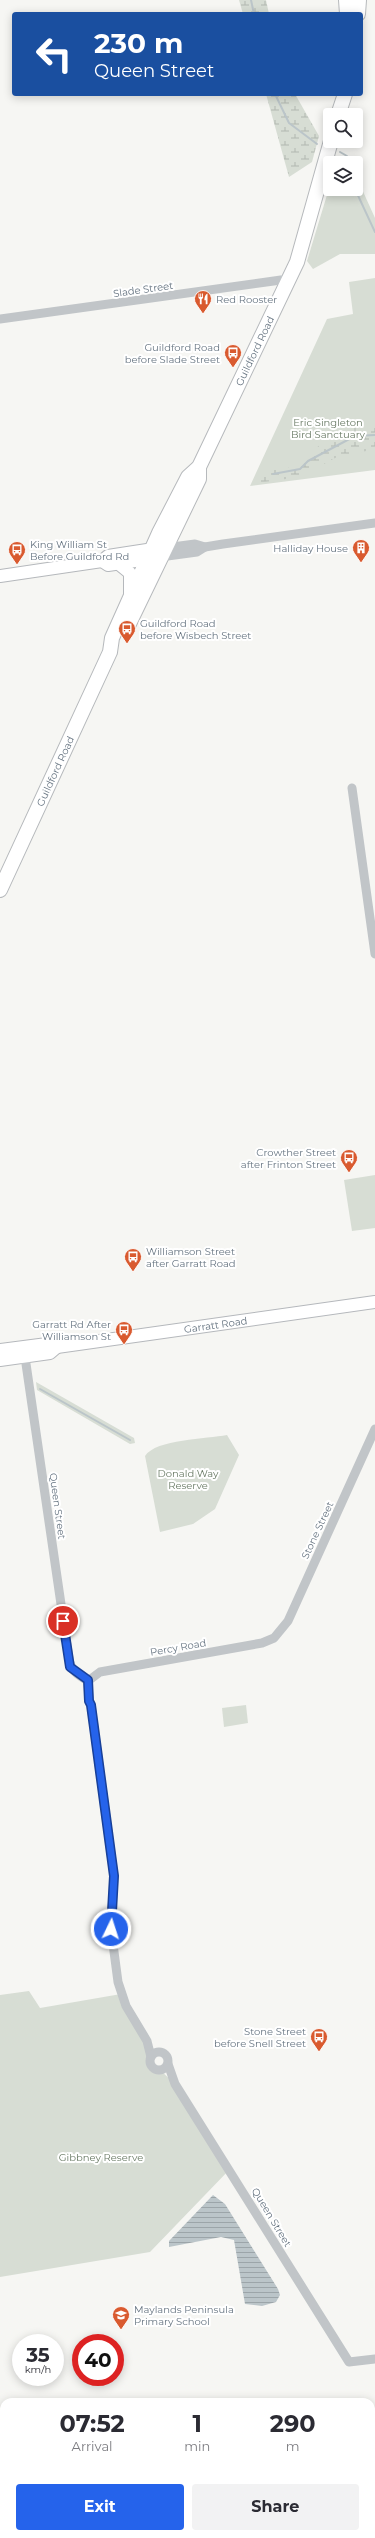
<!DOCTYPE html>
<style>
:root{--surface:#fff;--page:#f2f2f3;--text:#2b2b33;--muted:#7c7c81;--accent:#2563eb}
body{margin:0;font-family:Montserrat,sans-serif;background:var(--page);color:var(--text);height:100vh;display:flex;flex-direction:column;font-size:15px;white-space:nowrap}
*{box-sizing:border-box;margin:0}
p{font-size:13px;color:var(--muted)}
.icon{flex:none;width:22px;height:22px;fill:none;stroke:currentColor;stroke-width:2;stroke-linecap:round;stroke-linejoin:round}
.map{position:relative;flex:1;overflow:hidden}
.drawer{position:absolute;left:0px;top:2398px;width:375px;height:140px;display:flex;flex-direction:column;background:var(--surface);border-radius:12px 12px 0 0;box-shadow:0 2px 10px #0003}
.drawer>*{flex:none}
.guide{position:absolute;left:12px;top:12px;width:351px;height:84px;border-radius:4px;box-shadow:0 2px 10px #0003;background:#1a4fa0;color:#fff;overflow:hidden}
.fabs{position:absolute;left:323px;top:108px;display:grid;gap:8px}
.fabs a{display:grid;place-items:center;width:40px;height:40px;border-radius:4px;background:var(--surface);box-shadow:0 2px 10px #0003;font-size:20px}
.speed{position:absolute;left:12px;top:2334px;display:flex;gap:8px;font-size:20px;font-weight:700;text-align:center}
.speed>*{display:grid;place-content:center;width:52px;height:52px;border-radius:50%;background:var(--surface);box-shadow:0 2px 10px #0003;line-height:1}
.speed small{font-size:10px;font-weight:400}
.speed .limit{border:6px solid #d22;background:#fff;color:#111}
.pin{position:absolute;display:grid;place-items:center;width:34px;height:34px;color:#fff;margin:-17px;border:2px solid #fff;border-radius:50%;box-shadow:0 1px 4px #0007}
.me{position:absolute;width:44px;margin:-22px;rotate:4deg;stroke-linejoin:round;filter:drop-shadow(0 0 3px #0008)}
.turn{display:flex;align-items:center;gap:14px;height:84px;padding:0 16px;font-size:18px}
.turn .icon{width:52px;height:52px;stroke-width:2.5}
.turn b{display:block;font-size:28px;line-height:34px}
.eta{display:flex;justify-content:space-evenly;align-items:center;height:68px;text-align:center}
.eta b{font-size:24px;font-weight:700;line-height:28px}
.cta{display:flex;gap:8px;margin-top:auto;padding:8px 16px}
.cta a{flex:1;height:46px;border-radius:4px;background:var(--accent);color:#fff;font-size:16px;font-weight:700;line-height:46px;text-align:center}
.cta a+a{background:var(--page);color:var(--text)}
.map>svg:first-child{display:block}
.green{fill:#d7ddd4}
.wetland{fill:url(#wetland-marsh)}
.water{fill:url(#water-rules)}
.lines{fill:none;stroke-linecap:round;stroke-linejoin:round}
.stream{stroke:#bbc5c9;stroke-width:2}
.major-casing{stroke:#b5b8bc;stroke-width:14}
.highway-casing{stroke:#b6b9bc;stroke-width:16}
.minor{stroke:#c1c5c8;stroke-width:9}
.major{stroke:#fff;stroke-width:12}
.highway{stroke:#fff;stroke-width:14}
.route-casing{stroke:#184099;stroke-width:10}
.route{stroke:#2563eb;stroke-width:7}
.labels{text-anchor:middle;stroke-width:4;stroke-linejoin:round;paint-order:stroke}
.street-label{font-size:10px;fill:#677582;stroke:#fff}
.poi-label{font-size:10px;fill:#677582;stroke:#fff;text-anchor:start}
.park-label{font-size:10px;fill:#697a65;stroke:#fff}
</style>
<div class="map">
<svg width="375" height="2538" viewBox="0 0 375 2538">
<defs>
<pattern id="wetland-marsh" width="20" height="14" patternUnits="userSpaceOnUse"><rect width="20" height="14" fill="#d7ddd4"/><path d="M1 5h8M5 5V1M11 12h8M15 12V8" fill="none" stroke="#b2b8b1"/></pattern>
<pattern id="water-rules" width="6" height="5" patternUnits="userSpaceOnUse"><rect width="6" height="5" fill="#bbc5c9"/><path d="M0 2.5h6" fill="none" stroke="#9ca5a9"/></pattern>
</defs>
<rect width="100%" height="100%" fill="#f6f6f3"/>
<g class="green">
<path d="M356,176l19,42v36h-35l-27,15 -6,-8 23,-76v4h26z"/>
<path d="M375,278v192l-125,16 77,-167 26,-5 -4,-32z"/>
<path d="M375,1175v53l-23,3 -8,-51z"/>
<path d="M36,1382l98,56 1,5 -5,1 -93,-54z"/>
<path d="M227,1435l12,20 -24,54 -22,15 -33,8 -15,-76c11,-17 62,-17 82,-21z"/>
<path d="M246,1705l2,18 -24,4 -2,-19z"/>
<path d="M29,1991l11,17 81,-14 35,59 -8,13 12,4 15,14 55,85 -80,83 -150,25v-282z"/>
</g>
<g class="wetland">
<path d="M239,0h27l3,14h-26z"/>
<path d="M266,94h29l24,42 -7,26 -23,15z"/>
<path d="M351,426h24v23l-40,9 -35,19 -42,6 5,-12 25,-3 13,-7 27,-23z"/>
</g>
<path class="water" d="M213,2195l12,9 53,85 2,6 -4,7 -14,4 -17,-2 -11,-64 -13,-3 -52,10v-6z"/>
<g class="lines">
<g class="stream">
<path d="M251,0l3,14"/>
<path d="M275,94l14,29 28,21"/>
<path d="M340,152l7,4 -1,7"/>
<path d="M355,189l20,43"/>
<path d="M273,474l27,-5 8,-8 47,-25 20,-1"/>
<path d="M40,1389l90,51"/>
</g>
<defs>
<g id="major">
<path d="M102,561l6,4 47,-7"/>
<path d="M119,564l11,9v22"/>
<path d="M0,576l102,-15 6,-5 52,-8"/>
<path id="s1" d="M0,1350l47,-6 10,3 318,-45"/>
<path d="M0,1360l50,-7 7,-6"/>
</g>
<g id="highway">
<path d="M346,0l1,14"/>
<path d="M358,14l1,-14"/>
<path d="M338,115l7,-21"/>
<path d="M126,630l73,-151v-12"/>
<path id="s2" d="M0,890l110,-238 2,-14 47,-105 29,-56 11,-10 98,-205 34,-121"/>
</g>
</defs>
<use href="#major" class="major-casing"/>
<use href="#highway" class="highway-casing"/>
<g class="minor">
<path d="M0,319l281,-39 7,3"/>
<path d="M165,548l30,-4 10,3"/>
<path d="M160,557l37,-5 8,-5 18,-3 152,-21"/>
<path d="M352,788l23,166"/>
<path d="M25,1357l44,302c2,12 9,16 19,22"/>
<path d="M88,1681l12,-9 162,-29 12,-5 14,-17 87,-192"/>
<path d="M88,1681l1,20 2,4 23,171 -3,53 7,53 8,24 21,35 4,16"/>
<circle cx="159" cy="2061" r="9"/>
<path d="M168,2064l7,20 174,278 26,-3"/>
</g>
<use href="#major" class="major"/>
<use href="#highway" class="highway"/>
</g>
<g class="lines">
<defs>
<path id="route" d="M63,1621l7,46 18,13 1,21 2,4 23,171 -3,53"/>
</defs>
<use href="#route" class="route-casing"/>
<use href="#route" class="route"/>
</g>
<defs>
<symbol id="restaurant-pin" viewBox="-11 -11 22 30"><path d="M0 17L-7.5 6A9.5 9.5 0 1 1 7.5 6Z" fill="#d95a2f" stroke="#fff"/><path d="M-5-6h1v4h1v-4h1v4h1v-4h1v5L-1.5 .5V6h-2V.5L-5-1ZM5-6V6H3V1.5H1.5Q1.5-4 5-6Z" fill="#fff"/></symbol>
<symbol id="bus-pin" viewBox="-11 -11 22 30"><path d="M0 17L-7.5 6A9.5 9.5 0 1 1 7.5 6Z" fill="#d95a2f" stroke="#fff"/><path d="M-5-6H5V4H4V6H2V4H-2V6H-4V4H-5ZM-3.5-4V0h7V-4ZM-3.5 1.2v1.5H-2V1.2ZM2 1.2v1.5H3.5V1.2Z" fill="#fff"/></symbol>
<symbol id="building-pin" viewBox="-11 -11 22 30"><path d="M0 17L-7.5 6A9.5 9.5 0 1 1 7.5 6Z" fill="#d95a2f" stroke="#fff"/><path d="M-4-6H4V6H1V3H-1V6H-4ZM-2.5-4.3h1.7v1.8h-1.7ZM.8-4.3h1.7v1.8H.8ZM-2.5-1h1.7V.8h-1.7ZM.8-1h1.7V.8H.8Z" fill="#fff"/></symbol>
<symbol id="school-pin" viewBox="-11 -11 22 30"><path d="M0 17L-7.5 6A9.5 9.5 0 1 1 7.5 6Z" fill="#d95a2f" stroke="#fff"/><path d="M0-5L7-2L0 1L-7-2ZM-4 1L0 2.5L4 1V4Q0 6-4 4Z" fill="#fff"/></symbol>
</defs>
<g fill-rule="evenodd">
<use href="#restaurant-pin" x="193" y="289" width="20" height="27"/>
<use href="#bus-pin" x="223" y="343" width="20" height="27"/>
<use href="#building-pin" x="351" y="538" width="20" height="27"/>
<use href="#bus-pin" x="7" y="540" width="20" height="27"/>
<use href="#bus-pin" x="117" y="619" width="20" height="27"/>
<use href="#bus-pin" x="339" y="1148" width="20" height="27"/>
<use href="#bus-pin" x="123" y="1247" width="20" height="27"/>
<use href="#bus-pin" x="114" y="1320" width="20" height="27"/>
<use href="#bus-pin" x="309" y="2027" width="20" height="27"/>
<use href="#school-pin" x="111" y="2305" width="20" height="27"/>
</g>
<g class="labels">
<g class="street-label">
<text transform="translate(143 289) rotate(-8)" y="4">Slade Street</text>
<text dy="4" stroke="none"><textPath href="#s2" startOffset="598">Guildford Road</textPath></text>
<text dy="4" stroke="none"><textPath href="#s2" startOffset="131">Guildford Road</textPath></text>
<text dy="4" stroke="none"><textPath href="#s1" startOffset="218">Garratt Road</textPath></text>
<text transform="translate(58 1506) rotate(82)" y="4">Queen Street</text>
<text transform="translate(317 1530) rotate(-65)" y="4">Stone Street</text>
<text transform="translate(178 1647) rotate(-10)" y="4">Percy Road</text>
<text transform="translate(272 2217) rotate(59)" y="4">Queen Street</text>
</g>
<g class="poi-label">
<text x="216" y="303">Red Rooster</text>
<text x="220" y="351" text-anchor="end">Guildford Road<tspan x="220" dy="12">before Slade Street</tspan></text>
<text x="30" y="548">King William St<tspan x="30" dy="12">Before Guildford Rd</tspan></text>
<text x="348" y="552" text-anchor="end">Halliday House</text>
<text x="140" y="627">Guildford Road<tspan x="140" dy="12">before Wisbech Street</tspan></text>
<text x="336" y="1156" text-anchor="end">Crowther Street<tspan x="336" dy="12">after Frinton Street</tspan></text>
<text x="146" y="1255">Williamson Street<tspan x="146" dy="12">after Garratt Road</tspan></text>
<text x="111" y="1328" text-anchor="end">Garratt Rd After<tspan x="111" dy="12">Williamson St</tspan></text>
<text x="306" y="2035" text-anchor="end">Stone Street<tspan x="306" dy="12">before Snell Street</tspan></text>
<text x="134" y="2313">Maylands Peninsula<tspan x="134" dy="12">Primary School</tspan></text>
</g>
<g class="park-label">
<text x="328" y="426">Eric Singleton<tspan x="328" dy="12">Bird Sanctuary</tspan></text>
<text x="188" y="1477">Donald Way<tspan x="188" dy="12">Reserve</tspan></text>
<text x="101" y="2161">Gibbney Reserve</text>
</g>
</g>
</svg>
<div class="fabs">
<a><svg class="icon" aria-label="search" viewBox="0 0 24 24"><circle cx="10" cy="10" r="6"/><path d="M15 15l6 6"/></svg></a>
<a><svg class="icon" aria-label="layers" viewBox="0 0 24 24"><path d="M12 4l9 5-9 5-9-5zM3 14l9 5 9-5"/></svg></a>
</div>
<div class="speed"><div>35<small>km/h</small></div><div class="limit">40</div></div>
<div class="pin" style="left:63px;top:1621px;background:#d93025"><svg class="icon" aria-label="arrive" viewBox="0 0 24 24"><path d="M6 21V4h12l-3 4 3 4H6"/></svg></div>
<svg class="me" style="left:111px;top:1929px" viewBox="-20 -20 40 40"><circle r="17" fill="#2563eb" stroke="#fff" stroke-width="3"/><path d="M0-11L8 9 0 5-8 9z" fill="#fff"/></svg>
<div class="guide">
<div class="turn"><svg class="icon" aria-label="left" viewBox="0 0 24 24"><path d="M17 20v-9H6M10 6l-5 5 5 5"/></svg><div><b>230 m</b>Queen Street</div></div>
</div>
<section class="drawer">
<div class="eta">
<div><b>07:52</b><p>Arrival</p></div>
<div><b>1</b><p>min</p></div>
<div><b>290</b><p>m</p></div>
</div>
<div class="cta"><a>Exit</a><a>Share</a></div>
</section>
</div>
